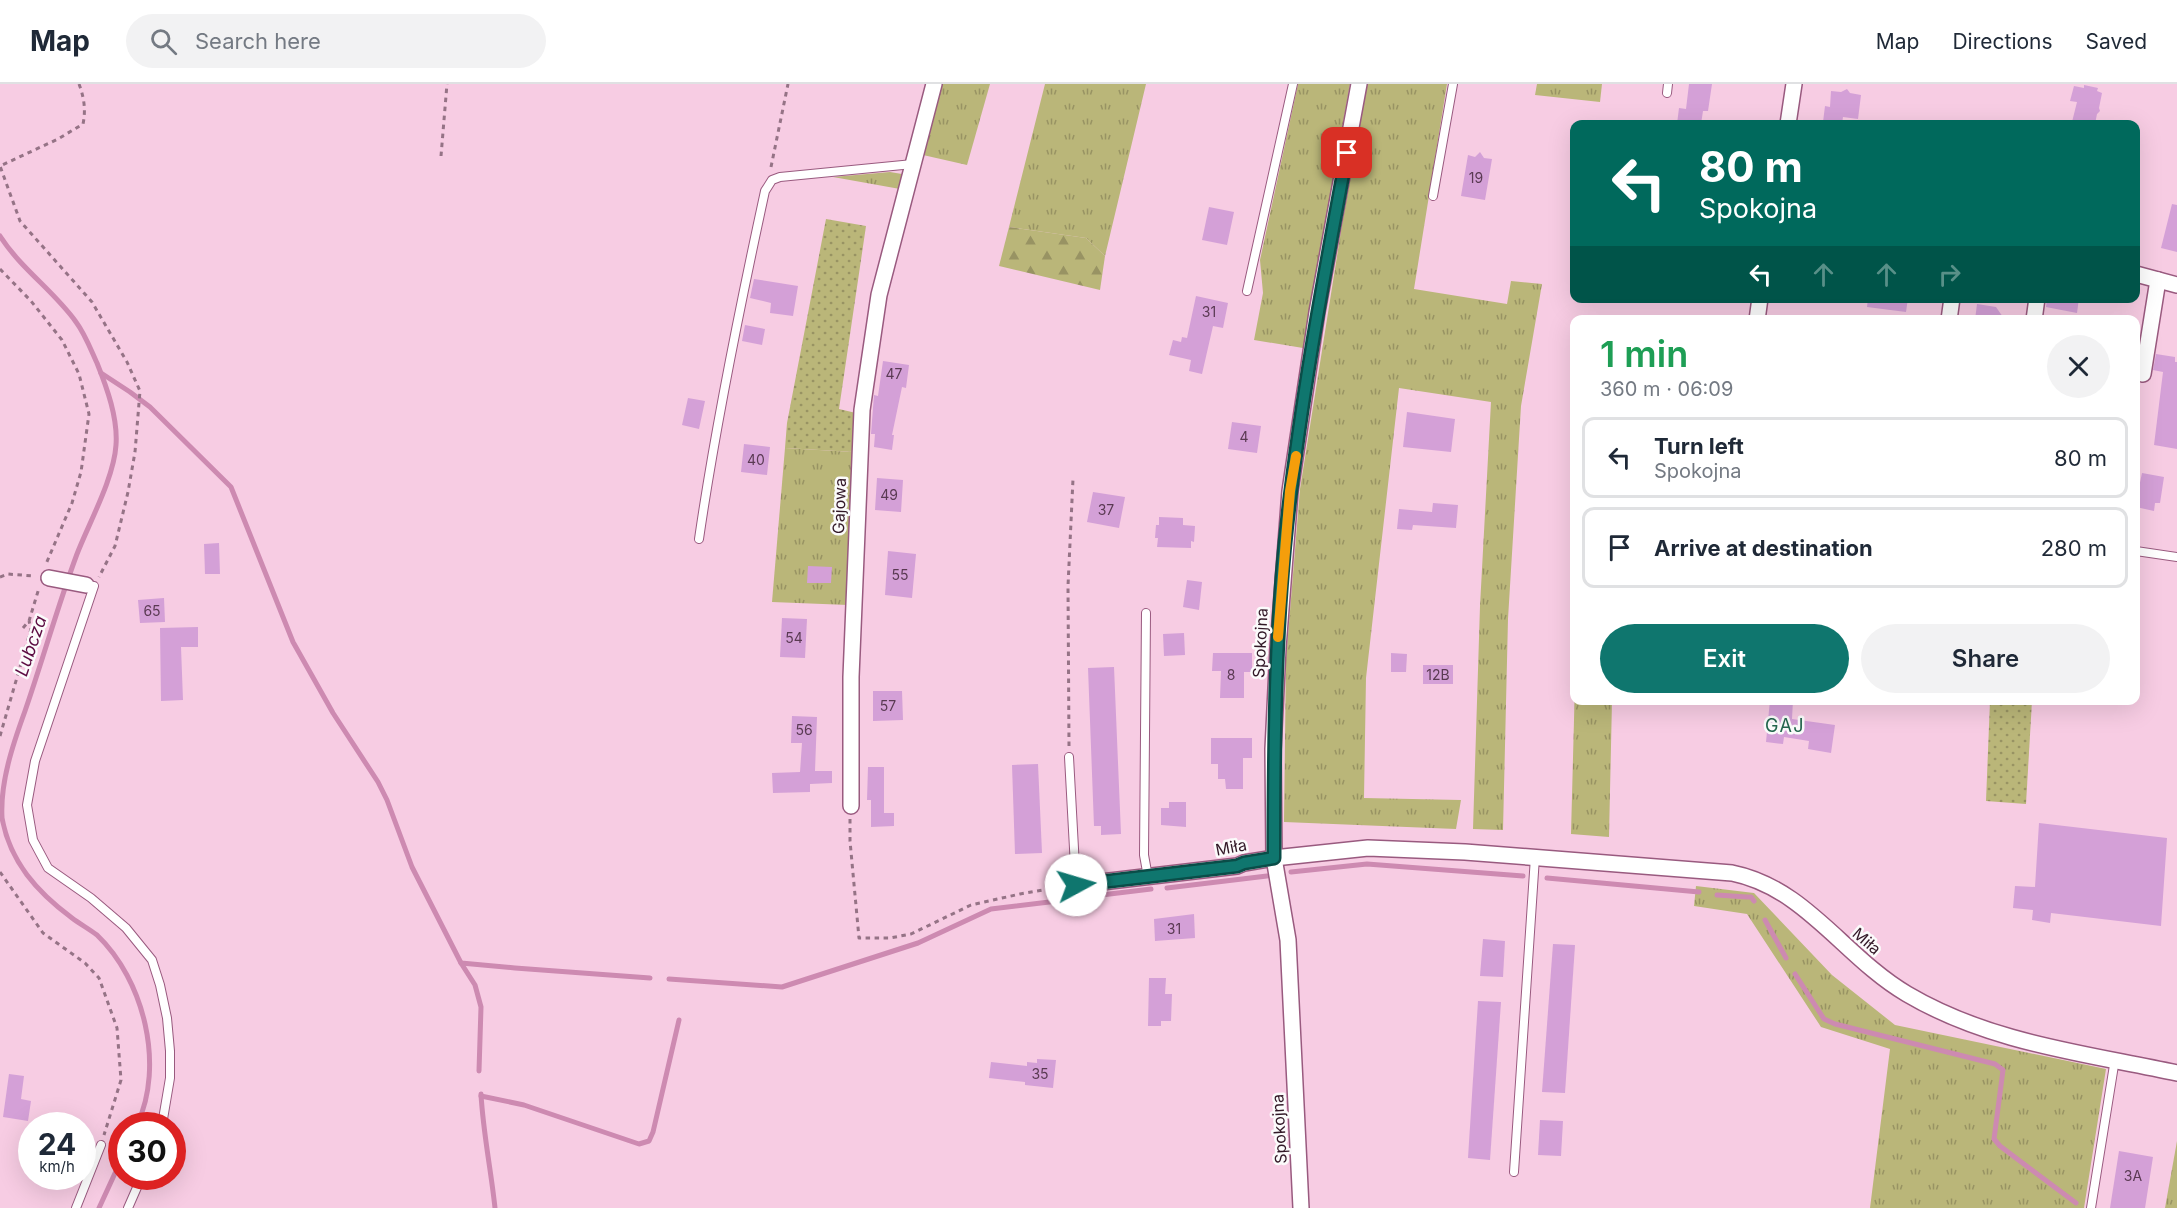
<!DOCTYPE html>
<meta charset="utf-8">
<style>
:root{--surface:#fff;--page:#f2f2f3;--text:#1f2937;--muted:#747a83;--line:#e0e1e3;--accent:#0f766e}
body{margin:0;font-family:Inter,sans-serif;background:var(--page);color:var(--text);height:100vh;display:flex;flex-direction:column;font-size:22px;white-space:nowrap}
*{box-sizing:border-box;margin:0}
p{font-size:20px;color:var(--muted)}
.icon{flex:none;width:33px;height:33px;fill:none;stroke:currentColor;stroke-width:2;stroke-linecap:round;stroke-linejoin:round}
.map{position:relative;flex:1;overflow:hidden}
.panel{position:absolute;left:1570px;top:231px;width:570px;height:390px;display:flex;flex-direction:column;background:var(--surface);border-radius:12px;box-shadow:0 6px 24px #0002}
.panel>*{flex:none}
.top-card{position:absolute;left:1570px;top:36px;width:570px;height:183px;border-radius:12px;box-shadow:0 6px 24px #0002;background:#00695c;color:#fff;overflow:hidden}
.speed{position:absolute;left:18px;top:1028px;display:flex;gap:12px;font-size:30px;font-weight:700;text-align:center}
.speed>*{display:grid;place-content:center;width:78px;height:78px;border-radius:50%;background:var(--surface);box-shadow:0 6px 24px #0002;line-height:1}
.speed small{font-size:15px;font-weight:400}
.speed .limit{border:9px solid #d22;background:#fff;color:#111}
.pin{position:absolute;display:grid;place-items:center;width:51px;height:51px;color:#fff;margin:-26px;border-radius:12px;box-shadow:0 3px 9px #0006}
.me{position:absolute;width:66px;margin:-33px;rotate:84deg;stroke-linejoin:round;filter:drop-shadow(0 0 4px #0008)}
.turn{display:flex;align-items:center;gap:21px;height:126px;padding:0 30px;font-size:27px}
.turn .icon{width:78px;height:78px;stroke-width:2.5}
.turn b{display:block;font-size:42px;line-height:51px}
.lanes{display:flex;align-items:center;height:57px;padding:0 30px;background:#0003;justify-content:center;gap:30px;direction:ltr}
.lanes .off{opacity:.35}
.round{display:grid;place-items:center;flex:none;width:63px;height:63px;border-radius:32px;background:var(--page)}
.summary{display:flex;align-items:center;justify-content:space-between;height:102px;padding:0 30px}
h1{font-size:36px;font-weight:600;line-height:45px;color:#1e9e55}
.action{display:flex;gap:12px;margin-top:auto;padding:12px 30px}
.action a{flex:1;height:69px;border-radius:36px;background:var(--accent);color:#fff;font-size:24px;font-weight:600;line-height:69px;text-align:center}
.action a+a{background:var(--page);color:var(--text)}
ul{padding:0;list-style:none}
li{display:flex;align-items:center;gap:18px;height:81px;margin:0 12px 9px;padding:0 18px;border:3px solid var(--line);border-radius:12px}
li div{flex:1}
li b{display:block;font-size:22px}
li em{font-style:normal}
header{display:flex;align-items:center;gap:36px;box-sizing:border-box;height:84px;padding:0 30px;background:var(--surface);border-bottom:2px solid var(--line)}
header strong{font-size:28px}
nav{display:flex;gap:33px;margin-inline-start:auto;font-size:21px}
.search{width:420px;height:54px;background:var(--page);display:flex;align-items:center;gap:15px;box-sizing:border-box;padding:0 21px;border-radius:33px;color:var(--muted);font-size:22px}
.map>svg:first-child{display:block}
.grass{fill:url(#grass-tufts)}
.forest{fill:url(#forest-firs)}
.park{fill:url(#park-dots)}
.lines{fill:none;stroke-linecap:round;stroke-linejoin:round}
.stream{stroke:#cd8ab1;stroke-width:5}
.building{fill:#d4a0d7}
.service-casing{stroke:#995a7f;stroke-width:10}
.minor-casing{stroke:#995a7f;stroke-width:18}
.path{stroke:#957386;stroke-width:3;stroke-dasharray:4.5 4.5;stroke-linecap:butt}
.service{stroke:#fff;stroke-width:8}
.minor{stroke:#fff;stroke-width:15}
.route-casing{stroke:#0a4d48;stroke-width:15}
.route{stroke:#0f766e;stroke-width:10}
.slow{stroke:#f59e0b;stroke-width:10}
.labels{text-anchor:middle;stroke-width:5;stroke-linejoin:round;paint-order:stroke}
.number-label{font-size:14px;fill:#5a3a53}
.street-label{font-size:16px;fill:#321827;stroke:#fbfbfb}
.water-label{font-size:18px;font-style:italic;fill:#5c0b42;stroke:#fbfbfb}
.neighbourhood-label{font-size:18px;letter-spacing:1.5px;fill:#22654c;stroke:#fbfbfb}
</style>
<header>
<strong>Map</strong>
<div class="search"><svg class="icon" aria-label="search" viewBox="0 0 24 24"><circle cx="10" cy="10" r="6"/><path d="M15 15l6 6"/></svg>Search here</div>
<nav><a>Map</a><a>Directions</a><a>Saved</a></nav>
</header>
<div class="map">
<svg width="2177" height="1124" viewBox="0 0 2177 1124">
<defs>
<pattern id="grass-tufts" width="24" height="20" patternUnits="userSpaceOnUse" patternTransform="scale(1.5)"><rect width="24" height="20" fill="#bab679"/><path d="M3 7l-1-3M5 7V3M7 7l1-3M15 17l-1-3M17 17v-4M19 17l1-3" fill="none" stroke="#989363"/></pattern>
<pattern id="forest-firs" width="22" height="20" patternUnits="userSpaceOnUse" patternTransform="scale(1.5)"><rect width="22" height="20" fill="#bab679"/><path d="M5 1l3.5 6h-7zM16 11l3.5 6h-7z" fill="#989363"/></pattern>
<pattern id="park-dots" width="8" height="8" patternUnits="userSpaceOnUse" patternTransform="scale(1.5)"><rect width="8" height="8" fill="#bab679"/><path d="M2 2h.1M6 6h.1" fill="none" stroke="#989363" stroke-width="1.8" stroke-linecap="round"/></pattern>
</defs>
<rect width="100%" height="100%" fill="#f7cce3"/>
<g class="grass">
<path d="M941,0h49l-23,81 -44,-10z"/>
<path d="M1045,0h101l-41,172 -19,-18 -77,-11z"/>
<path d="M1298,0h52l-47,264 -49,-8 9,-47 -3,-33z"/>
<path d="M1367,0h80l-33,205 93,15 4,-23 31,3 -21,122 -13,213 -5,211 -30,-1 7,-223 11,-204 -92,-14 -33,290 -2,120 97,2 -5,29 -172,-7 2,-162 14,-171 41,-258z"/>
<path d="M1537,0h65l-2,18 -65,-7z"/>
<path d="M890,88l12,2 -2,15 -67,-12z"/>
<path d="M785,364l68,4 -5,153 -76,-3z"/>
<path d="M1575,598v18l37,1 -3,136 -38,-3z"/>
<path d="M1696,802l58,7 78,82 63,50 211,44 -22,139h-214l20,-159 -69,-22 -74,-113 -53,-8z"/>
<path d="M2177,1057v67h-12z"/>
</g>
<path class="forest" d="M1009,143l77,11 19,18 -5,34 -101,-24z"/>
<g class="park">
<path d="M826,135l40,7 -27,183 17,4 -3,39 -68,-4 2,-25z"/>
<path d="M1990,617h42l-6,103 -40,-3z"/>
</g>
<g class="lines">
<g class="stream">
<path d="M0,152c21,33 54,55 76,86 9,12 15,28 21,41 10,25 21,55 19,82 -2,33 -27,78 -39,109 -19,51 -34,105 -52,157 -12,33 -25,71 -23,107 8,44 35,74 70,100 8,6 17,11 25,17 47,45 68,130 40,190"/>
<path d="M101,289l29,19 20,15 81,80 62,155 40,71 45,69 9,18 25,67 49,96 54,5 135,10"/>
<path d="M1291,788l76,-8 156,12"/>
<path d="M1547,794l152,14"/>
<path d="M1167,804l100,-12"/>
<path d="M1717,811l30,2h4l3,4"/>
<path d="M1085,813l66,-8"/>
<path d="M1765,836l21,38"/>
<path d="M461,879l14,22 6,22 -2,64"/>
<path d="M1795,890l29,45 11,5 160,40 8,6 -9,69 6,7 76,57"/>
<path d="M669,895l113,8 136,-44 73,-34 75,-9"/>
<path d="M481,1010c2,38 10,76 14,114"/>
<path d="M481,1012l43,9 115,39 10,-3 4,-9 26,-112"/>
<path d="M99,1124l23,-50"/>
</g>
</g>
<g class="building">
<path d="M1689,0h23l-4,27h-5l-2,13h-24l2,-16 7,1z"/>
<path d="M2084,1l14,3 -1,3 5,2 -3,15 1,3 -3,3 -2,10 -23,-2 5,-20 -7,-1 4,-15 10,2z"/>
<path d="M1847,5l3,4 11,2 -3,24 -15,-2 -1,7 -19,-2 2,-16 5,1 1,-16 10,1z"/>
<path d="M1480,68l4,6 8,1 -7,41 -24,-4 7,-41 7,2z"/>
<path d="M2172,120l5,1v47l-16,-4z"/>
<path d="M1209,123l25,5 -7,33 -25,-5z"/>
<path d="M754,195l44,7 -5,30 -23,-3 1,-10 -21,-5z"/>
<path d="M1196,212l32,7 -5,25 -10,-2 -11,48 -13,-3 2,-11 -22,-5 4,-15 8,2 1,-5 5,1z"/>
<path d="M1868,214h40l-2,14 -39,-5z"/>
<path d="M2047,214h32l-2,15 -31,-6z"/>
<path d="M1977,220l19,3 9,13h-30z"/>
<path d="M745,241l20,4 -3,16 -20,-4z"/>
<path d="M2156,270l19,3v5h2v87l-23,-4 9,-73 -10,-2z"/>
<path d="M883,277l26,4 -3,23 -4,-1 -10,48h2l-2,15 -18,-3 1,-13h-4l3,-39 4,1z"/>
<path d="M688,314l17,3 -6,28 -17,-4z"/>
<path d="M1407,328l48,7 -4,33 -48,-5z"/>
<path d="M1232,338l29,4 -4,27 -29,-4z"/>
<path d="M744,360l26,3 -3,28 -26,-3z"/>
<path d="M2142,389l22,4 -4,26h-5l-1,8 -18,-4v-16l2,1z"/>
<path d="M877,394l26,2 -2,32 -26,-2z"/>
<path d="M1093,408l32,5 -6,31 -32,-6z"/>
<path d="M1433,419l25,2 -2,23 -43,-3 -1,5 -15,-1 2,-20 33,3z"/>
<path d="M1159,433l24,1v7l12,1 -1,16 -3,-1v7l-34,-1 1,-9h-3l1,-13h3z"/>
<path d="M219,459l1,31h-15l-1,-30z"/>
<path d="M888,467l28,3 -4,44 -27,-3z"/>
<path d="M808,482l24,1 -1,16h-24z"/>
<path d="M1187,496l15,2 -3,28 -16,-3z"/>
<path d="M164,514l1,24 -25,1 -2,-23z"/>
<path d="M782,534l25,1 -2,39 -25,-1z"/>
<path d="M198,543v20h-17l2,53 -22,1 -1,-73z"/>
<path d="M1184,549l1,22 -21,1 -1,-22z"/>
<path d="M1213,569h39v19h-8v26h-24l1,-27h-9z"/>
<path d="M1391,569l16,1 -1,18h-15z"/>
<rect x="1423" y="581" width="30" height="19"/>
<path d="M1114,583l7,167 -20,1v-9h-7l-6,-158z"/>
<path d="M873,607h29l1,29 -30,1z"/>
<path d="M1770,616h23l-1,19 43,6 -4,28 -23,-4 1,-8 -25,-4 -1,7 -17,-2z"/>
<path d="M792,632l25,1 -2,54h17v12l-22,1v8l-37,1 -1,-20 28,-1 2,-29h-11z"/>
<path d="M1211,654h41v20h-9v31h-17l-1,-10h-7v-15h-7z"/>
<path d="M1038,680l4,89 -27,1 -3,-89z"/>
<path d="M868,683h16v46h10v13l-23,1v-27h-4z"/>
<path d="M1169,718h17v25l-25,-2v-17h8z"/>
<path d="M2039,739l128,15 -6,88 -110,-13 -1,10 -18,-3 1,-10 -20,-2 2,-22 20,1z"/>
<path d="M1194,830l1,24 -40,3 -1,-22z"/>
<path d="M1483,855l22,2 -2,36 -23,-1z"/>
<path d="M1553,860l22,1 -10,148 -23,-1z"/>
<path d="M1149,894h17l-1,16h7l-1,27h-10v5h-13z"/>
<path d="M1478,917l23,1 -11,158 -22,-2z"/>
<path d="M1037,975l19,1 -3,28 -28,-3v-3l-36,-4 2,-16 36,4v-4l10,1z"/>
<path d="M9,990l15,2 -3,23 10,2 -3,20 -25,-4z"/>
<path d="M1540,1036l23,1 -2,35 -23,-1z"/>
<path d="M2119,1067l34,6 -8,51h-35z"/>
</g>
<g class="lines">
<defs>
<g id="service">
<path d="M1667,9l1,-9"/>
<path d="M1433,112l20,-112"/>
<path d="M1247,207l46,-207"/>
<path d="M699,455c17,-117 41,-233 66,-348l7,-11 8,-3 133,-13"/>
<path d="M2136,467l41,6"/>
<path d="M86,501l8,1 -59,175 -8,44 6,35 15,28 43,30 35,30 26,32 8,25 7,33 3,33v27l-8,47"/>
<path d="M1146,529l-2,242 4,22"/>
<path d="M1069,673l7,128"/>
<path d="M1514,1088l21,-315"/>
<path d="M76,1124l25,-63"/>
<path d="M128,1124l14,-32"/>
<path d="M2091,1124l24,-149"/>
</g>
<g id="minor">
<path d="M1788,40l6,-40"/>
<path d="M2136,190l41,11"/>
<path d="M1757,236l3,-22"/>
<path d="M1949,236l3,-22"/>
<path d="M2034,236l3,-22"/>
<path d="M2143,290l15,-94"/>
<path d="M49,494l37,7"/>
<path d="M851,722v-129l11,-267 17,-115 55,-211"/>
<path d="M1076,801l161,-19 7,-3 30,-5 94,-10 97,4 267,21c74,15 112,84 175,121 83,49 177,59 270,79"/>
<path d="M1301,1124l-13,-268 -14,-82 -1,-109 5,-101 12,-157 27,-179 42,-228"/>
</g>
</defs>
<use href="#service" class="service-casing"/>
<use href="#minor" class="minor-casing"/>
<g class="path">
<path d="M79,0c5,13 7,26 4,40l-25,15 -58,27 20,55 72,81 35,60 13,29 -5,61 -7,40 -13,54 -16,31"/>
<path d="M441,72l6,-72"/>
<path d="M771,83l17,-83"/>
<path d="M0,185l31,32 31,39 17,34 10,40 -8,58 -9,31 -26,61"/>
<path d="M0,493l8,-3 26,2"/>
<path d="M23,544l6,-7 10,-33"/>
<path d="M0,652l31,-107 -2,-8"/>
<path d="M1069,662l-1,-160 5,-107"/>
<path d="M850,735v22l9,97h31l21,-4 60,-29 49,-11 41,-7"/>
<path d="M0,788l43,61 42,30 14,15 18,50 4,52 -17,55"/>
</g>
<use href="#service" class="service"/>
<use href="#minor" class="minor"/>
</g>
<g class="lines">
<defs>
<path id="route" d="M1076,801l161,-19 7,-3 30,-5c0,-123 1,-246 17,-368 14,-113 35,-225 56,-337"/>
</defs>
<use href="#route" class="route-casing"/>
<use href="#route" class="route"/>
<path class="slow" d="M1278,553l12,-146 6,-35"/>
</g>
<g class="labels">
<g class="number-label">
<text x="1476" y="99">19</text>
<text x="1209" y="233">31</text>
<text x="894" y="295">47</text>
<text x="1244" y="358">4</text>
<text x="756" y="381">40</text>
<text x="889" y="416">49</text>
<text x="1106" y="431">37</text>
<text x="900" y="496">55</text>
<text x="152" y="532">65</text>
<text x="794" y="559">54</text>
<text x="1231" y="596">8</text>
<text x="1438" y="596">12B</text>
<text x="888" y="627">57</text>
<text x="804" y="651">56</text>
<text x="1174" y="850">31</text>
<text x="1040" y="995">35</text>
<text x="2133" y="1097">3A</text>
</g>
<g class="street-label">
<text transform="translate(839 422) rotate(-88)" y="6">Gajowa</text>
<text transform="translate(1260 559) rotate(-87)" y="6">Spokojna</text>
<text transform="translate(1231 763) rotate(-11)" y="6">Miła</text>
<text transform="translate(1867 857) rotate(41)" y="6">Miła</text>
<text transform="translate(1279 1045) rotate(-93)" y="6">Spokojna</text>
</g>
<g class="water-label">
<text transform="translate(31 562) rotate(-71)" y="6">Lubcza</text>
</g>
<g class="neighbourhood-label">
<text x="1785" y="648">GAJ</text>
</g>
</g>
</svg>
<div class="speed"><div>24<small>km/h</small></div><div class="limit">30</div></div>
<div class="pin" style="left:1347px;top:69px;background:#d93025"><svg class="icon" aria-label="arrive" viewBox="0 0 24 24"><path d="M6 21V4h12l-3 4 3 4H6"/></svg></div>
<svg class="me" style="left:1076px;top:801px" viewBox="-20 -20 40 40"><circle r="19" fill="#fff"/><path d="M0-13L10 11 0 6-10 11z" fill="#0f766e"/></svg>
<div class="top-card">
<div class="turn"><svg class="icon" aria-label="left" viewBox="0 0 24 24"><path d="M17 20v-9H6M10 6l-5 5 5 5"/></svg><div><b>80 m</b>Spokojna</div></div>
<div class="lanes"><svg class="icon" aria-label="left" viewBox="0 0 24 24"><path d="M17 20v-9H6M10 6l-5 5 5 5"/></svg><svg class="icon off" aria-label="ahead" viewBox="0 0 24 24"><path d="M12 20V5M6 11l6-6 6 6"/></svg><svg class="icon off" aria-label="ahead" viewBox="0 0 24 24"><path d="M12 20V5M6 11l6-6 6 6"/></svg><svg class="icon off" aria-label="right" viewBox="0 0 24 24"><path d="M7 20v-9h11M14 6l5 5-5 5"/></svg></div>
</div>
<section class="panel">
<div class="summary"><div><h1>1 min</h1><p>360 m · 06:09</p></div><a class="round"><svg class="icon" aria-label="close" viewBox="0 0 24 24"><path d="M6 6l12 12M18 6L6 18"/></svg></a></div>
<ul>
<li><svg class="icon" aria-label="left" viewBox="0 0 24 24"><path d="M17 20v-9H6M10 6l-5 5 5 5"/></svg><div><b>Turn left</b><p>Spokojna</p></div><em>80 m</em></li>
<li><svg class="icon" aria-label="arrive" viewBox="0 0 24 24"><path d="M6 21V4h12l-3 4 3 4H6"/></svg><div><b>Arrive at destination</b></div><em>280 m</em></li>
</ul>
<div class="action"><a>Exit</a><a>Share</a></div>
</section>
</div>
